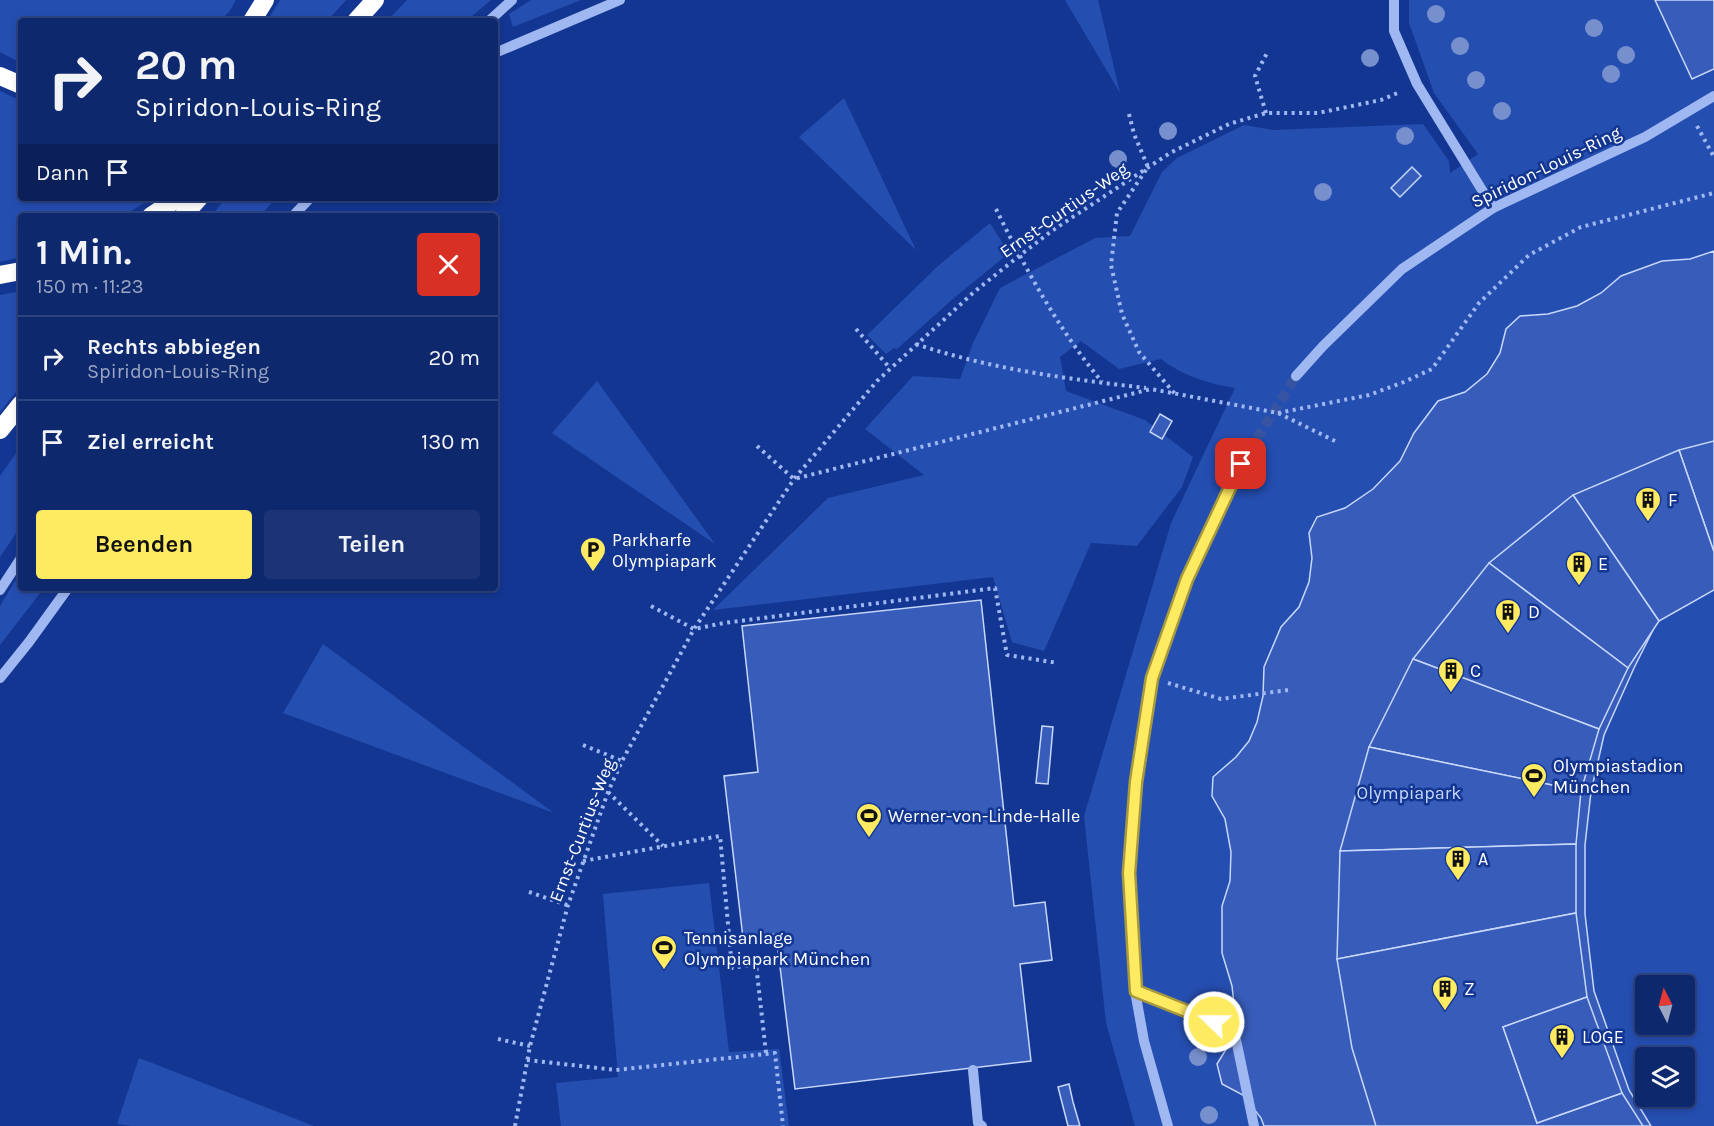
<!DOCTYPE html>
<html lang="de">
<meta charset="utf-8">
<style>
:root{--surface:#0e286e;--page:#1c3476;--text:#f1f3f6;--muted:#9ba6c2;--line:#2e4481;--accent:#ffeb61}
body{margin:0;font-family:Karla,sans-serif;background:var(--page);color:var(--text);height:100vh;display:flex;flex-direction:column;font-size:22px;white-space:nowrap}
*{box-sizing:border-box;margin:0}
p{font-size:20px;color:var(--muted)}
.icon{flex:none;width:33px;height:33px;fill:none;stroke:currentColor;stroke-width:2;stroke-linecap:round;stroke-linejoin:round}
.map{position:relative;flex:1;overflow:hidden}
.sheet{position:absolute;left:18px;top:213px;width:480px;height:378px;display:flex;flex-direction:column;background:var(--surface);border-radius:6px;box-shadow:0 3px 9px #0003,0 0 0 2px var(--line)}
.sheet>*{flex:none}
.hud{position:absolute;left:18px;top:18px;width:480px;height:183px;border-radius:6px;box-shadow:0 3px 9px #0003,0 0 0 2px var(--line);background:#0e286e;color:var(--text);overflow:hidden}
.needle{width:39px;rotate:354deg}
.fabs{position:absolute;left:1635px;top:975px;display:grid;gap:12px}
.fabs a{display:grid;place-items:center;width:60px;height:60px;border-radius:6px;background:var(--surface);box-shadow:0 3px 9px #0003,0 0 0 2px var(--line);font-size:30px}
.pin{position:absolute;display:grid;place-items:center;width:51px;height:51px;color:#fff;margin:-26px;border-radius:12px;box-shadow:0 3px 9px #0006}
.me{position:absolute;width:66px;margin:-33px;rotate:292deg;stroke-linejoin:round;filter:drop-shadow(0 0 4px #0008)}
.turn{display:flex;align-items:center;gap:21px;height:126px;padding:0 18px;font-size:27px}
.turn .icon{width:78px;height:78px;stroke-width:2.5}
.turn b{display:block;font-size:42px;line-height:51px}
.then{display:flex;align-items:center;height:57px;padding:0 18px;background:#0003;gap:12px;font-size:22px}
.round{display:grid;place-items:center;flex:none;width:63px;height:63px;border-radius:6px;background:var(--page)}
.overview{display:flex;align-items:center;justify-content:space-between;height:102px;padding:0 18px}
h1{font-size:36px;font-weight:700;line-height:45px}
.primary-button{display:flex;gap:12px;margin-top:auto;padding:12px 18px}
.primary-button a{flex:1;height:69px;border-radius:6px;background:var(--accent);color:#111;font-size:24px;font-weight:700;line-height:69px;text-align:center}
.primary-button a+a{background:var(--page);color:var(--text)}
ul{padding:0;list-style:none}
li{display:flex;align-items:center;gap:18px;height:84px;padding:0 18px;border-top:2px solid var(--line)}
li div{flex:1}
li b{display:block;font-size:22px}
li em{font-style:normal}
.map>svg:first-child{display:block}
.green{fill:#254eb1;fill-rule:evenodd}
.building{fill:#375cb9;stroke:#c7d7fd;stroke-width:1.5}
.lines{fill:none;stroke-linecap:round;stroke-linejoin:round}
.minor-tunnel{stroke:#3654a2;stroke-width:10;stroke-dasharray:10 5;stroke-linecap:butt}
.path{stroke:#a0b8f2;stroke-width:4;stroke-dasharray:3 4.5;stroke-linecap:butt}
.minor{stroke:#a0b8f2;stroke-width:10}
.highway{stroke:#fff;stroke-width:18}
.tree{fill:#768fcd}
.route-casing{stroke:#a6993f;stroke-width:15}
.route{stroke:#ffeb61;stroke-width:10}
.labels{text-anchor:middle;stroke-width:5;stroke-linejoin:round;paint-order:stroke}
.street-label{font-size:18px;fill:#fff;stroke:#133692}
.poi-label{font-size:18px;fill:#fff;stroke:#133692;text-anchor:start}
.park-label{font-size:18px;fill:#c7d7fd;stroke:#133692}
</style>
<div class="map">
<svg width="1714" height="1126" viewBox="0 0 1714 1126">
<rect width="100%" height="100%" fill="#133692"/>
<g class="green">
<path d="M0,0h236l-7,12 -10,9h-198v42l-21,-11z"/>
<path d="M280,0h66l-19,21h-60z"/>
<path d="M407,0h84l-25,21h-79z"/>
<path d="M531,0h50l-68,27 -4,-13z"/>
<path d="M1065,0h33l22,93z"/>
<path d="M1409,0h305v1126h-579l-29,-103 -22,-207 87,-293 64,-135c-26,-4 -54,-13 -74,-29l-42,10 -38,-28 -21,16 6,34 79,29 48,37 -11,30 -45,59 -46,-3 -47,108 -32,-9 -19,-65 -280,33 115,-112 96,-23 -59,-46 48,-53 47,3 13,-36 27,-55 95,-50 35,-2 32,-64 15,-14 67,-33 29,5 150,-6 26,37 1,12 28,-19 -44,-61 -25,-70zM1646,986h38v38h-38zM1646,1058h38v38h-38z"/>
<path d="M0,91l21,10v97h131l-29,18h-102v41l-21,5z"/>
<path d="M844,98l72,152 -117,-113z"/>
<path d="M226,198h50l-16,18h-49z"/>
<path d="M990,223l19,30 -55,45 -57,51 -3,-1 -8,6 -19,-19 71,-69z"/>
<path d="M21,291v95l-21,26v-117z"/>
<path d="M597,381l118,163 -163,-111z"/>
<path d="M21,446v80l-21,31v-81z"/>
<path d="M21,571v17h23l-44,57v-39z"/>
<path d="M323,644l231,169 -271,-100z"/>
<path d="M709,883l20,169 50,-3 10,77h-228l-5,-43 62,-6 -15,-183z"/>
<path d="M139,1058l175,68h-181l-16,-2z"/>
</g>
<g class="building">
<path d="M1655,0h59v69l-22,10z"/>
<path d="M1412,167l9,9 -21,21 -9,-9z"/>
<path d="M1714,251v307l-51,52 -29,58 -30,67 -13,57 -6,53v69l9,77 35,99 22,36h-387l-3,-8 -18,-23 -21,-11 -5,-20 13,-21 5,-29 -3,-28 -10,-33v-47l8,-25 1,-29 -6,-33 -13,-23 1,-19 23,-20 13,-16 8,-19 6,-26 1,-29 17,-40 18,-20 10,-25 3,-24 -3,-25 8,-16 28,-9 28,-19 27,-28 14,-28 24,-32 27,-9 22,-18 13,-21 6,-24 14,-13 28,-2 29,-8 24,-13 20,-17 41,-15 28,-2z"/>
<path d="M1160,414l12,7 -10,18 -12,-7z"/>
<path d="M1714,441v111l-35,-102z"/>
<path d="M1679,450l35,102v38l-55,31 -86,-126z"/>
<path d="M1573,495l86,126 -31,47 -139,-105z"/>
<path d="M1489,563l139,105 -29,61 -186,-70z"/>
<path d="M981,600l33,306 31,-4 7,58 -32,4 11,97 -236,28 -19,-155 -33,4 -19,-162 34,-4 -16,-146z"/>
<path d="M1413,659l186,70 -18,62 -212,-44z"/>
<path d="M1042,726l11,1 -5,57 -12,-1z"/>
<path d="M1369,747l212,44 -5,53 -236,7z"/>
<path d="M1576,844v69l-239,46 3,-108z"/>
<path d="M1576,913l11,84 -84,30 34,96 85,-30 21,33h-267l-24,-78 -15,-89z"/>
<path d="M1587,997l35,96 -85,30 -34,-96z"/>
<path d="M1069,1084l4,18 7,24h-12l-10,-39z"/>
</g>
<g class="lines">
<path class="minor-tunnel" d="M1241,464l55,-88"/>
<g class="path">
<path d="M1266,113l-11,-37 12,-23"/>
<path d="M1129,114l5,20 14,33 -31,46 -6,52 11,49 17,38 36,42"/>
<path d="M1697,126l17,31"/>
<path d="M996,209c30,61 63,121 106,173"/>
<path d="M856,329l33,38"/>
<path d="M916,344c73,25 153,35 230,44"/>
<path d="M1278,413l91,-18 35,-13 28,-13 47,-66 50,-48 52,-28 133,-34"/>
<path d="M757,446l37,33 357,-90 127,24 59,29"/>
<path d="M651,606l43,23 30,-6 271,-35 12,67 51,8"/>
<path d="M1168,683l53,16 67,-9"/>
<path d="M583,745l39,16"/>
<path d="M608,792l55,54"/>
<path d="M583,861l137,-25 12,132 24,-4 10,89"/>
<path d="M529,892l38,13"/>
<path d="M498,1039l32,7"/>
<path d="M527,1060l89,10 159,-17 8,73"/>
<path d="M515,1126l15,-80 38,-141 40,-113 14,-31 72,-132 100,-150 83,-98 97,-89 45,-36 34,-26 117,-77 59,-29 37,-11h52l63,-13 19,-8"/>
</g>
<g class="minor">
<path d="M1394,0v31l23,53 76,124"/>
<path d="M489,21l23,-21"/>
<path d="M495,53l125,-53"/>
<path d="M293,216l17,-18"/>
<path d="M1296,376l27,-30 79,-77 91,-61 152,-71 69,-41"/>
<path d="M0,590l21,-32"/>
<path d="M0,678l29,-36 39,-54"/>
<path d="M1135,991l99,39 20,96"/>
<path d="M973,1070l5,53 4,3"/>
<path d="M1168,1126l-24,-85 -9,-50 -6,-118 7,-91 15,-104 36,-99 54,-115"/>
</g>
<g class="highway">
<path d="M252,21l13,-21"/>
<path d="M356,21l19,-21"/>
<path d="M0,76l21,9"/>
<path d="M151,216l27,-18"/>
<path d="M183,216l16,-18"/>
<path d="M0,275l21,-4"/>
<path d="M0,430l21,-26"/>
</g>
</g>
<g class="tree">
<circle cx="1436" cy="14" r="9"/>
<circle cx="1594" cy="28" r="9"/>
<circle cx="1460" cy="46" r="9"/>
<circle cx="1626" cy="55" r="9"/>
<circle cx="1370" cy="58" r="9"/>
<circle cx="1611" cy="74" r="9"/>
<circle cx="1476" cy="80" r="9"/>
<circle cx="1502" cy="111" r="9"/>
<circle cx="1168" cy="131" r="9"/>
<circle cx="1405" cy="136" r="9"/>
<circle cx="1118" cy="159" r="9"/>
<circle cx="1323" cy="192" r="9"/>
<circle cx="1198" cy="1057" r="9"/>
<circle cx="1209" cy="1115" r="9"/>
</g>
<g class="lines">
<defs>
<path id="route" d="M1214,1022l-78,-31 -7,-118 7,-91 16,-104 35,-99 54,-115"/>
</defs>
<use href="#route" class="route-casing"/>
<use href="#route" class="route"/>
</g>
<defs>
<symbol id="building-pin" viewBox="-11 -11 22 30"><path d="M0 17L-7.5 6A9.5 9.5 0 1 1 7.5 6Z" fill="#ffeb61" stroke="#133692"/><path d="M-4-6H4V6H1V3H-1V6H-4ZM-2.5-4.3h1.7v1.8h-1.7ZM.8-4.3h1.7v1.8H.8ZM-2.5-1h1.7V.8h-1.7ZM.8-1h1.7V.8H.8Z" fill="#111"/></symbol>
<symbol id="parking-pin" viewBox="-11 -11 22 30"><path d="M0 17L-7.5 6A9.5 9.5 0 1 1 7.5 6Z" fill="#ffeb61" stroke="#133692"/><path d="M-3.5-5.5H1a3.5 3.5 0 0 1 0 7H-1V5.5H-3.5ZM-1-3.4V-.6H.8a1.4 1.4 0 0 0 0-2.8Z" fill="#111"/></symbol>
<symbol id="stadium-pin" viewBox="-11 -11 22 30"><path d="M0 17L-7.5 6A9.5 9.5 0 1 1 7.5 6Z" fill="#ffeb61" stroke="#133692"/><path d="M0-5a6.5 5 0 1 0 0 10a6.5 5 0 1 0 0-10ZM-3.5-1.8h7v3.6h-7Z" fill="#111"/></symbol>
</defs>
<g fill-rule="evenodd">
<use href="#building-pin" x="1633" y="485" width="30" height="40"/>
<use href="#parking-pin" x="578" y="535" width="30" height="40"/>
<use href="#building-pin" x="1564" y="549" width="30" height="40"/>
<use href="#building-pin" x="1493" y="597" width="30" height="40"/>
<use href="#building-pin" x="1436" y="656" width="30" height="40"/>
<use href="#stadium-pin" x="1519" y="761" width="30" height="40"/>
<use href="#stadium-pin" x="854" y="801" width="30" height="40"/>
<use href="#building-pin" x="1443" y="844" width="30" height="40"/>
<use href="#stadium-pin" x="649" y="933" width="30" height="40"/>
<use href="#building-pin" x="1430" y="974" width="30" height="40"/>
<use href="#building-pin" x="1547" y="1022" width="30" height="40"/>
</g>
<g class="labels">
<g class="street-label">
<text transform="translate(1546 167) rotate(-26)" y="6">Spiridon-Louis-Ring</text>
<text transform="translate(1064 210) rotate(-35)" y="6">Ernst-Curtius-Weg</text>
<text transform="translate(582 830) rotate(-69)" y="6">Ernst-Curtius-Weg</text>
</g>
<g class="poi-label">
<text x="1668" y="506">F</text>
<text x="612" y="546">Parkharfe<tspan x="612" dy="21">Olympiapark</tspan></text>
<text x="1598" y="570">E</text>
<text x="1528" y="618">D</text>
<text x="1470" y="677">C</text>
<text x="1553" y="772">Olympiastadion<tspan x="1553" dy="21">München</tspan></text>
<text x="888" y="822">Werner-von-Linde-Halle</text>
<text x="1478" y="865">A</text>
<text x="684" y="944">Tennisanlage<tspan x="684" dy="21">Olympiapark München</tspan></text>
<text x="1464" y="995">Z</text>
<text x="1582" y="1043">LOGE</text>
</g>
<g class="park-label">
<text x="1409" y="799">Olympiapark</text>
</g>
</g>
</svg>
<div class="fabs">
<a><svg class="needle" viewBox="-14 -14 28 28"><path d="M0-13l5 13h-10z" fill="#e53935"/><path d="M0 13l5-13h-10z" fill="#9ba6c2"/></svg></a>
<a><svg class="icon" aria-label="layers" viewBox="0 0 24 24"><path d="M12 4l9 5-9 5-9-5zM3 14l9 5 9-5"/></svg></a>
</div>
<div class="pin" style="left:1241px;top:464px;background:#d93025"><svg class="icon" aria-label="arrive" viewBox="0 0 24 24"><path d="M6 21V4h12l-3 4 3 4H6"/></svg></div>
<svg class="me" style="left:1214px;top:1022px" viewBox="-20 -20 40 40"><circle r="17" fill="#ffeb61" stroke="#fff" stroke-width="3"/><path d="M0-11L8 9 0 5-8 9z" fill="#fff"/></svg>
<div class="hud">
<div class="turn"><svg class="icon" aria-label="right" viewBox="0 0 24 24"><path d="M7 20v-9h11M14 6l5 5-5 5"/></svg><div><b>20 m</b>Spiridon-Louis-Ring</div></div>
<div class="then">Dann<svg class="icon" aria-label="arrive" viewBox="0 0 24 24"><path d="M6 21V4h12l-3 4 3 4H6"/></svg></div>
</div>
<section class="sheet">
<div class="overview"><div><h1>1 Min.</h1><p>150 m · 11:23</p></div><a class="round" style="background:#d93025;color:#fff"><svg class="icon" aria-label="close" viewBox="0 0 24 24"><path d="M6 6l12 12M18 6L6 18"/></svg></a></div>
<ul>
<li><svg class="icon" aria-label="right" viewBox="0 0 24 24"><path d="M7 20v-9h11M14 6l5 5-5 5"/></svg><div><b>Rechts abbiegen</b><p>Spiridon-Louis-Ring</p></div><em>20 m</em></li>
<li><svg class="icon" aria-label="arrive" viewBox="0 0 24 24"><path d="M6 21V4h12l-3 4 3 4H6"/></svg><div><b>Ziel erreicht</b></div><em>130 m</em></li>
</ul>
<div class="primary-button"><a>Beenden</a><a>Teilen</a></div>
</section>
</div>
